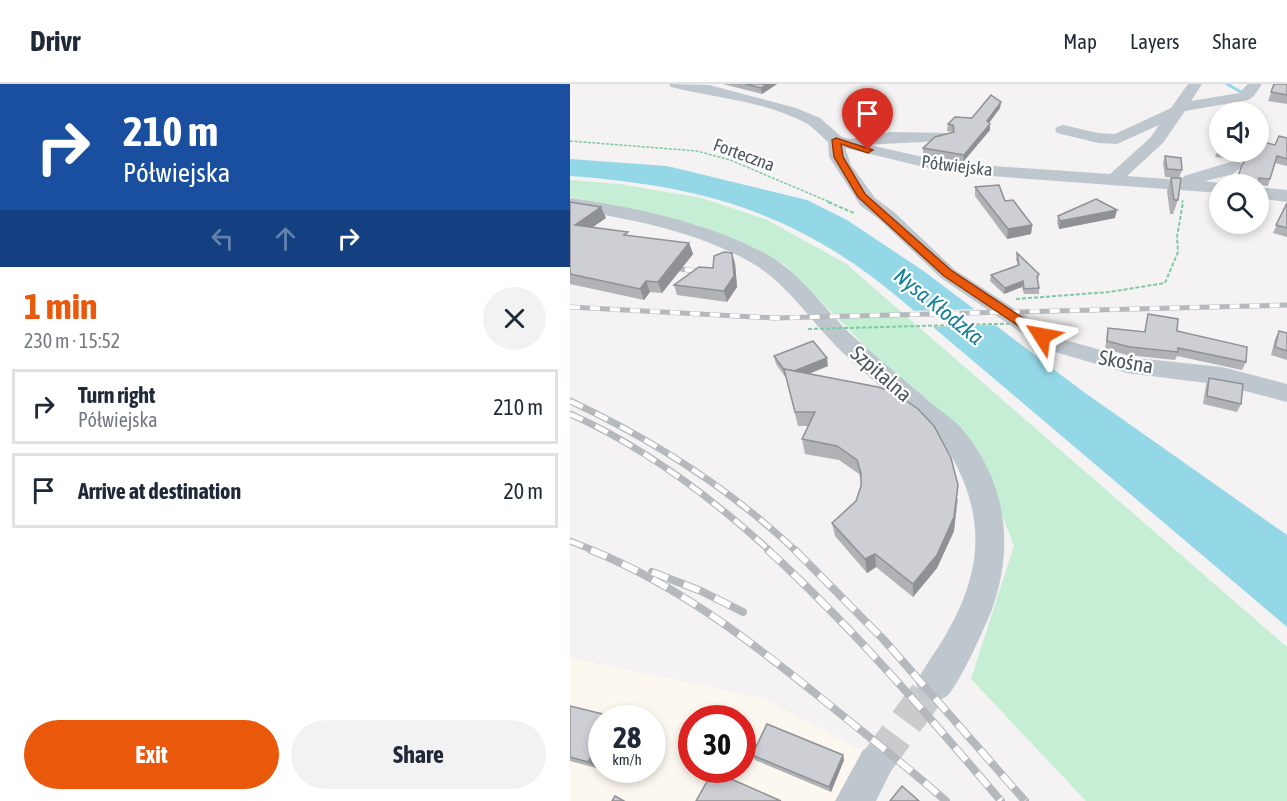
<!DOCTYPE html>
<meta charset="utf-8">
<style>
:root{--surface:#fff;--page:#f2f2f3;--text:#1f2937;--muted:#747a83;--line:#e0e1e3;--accent:#ea580c}
body{margin:0;font-family:"Asap Condensed",sans-serif;background:var(--page);color:var(--text);height:100vh;display:flex;flex-direction:column;font-size:22px;white-space:nowrap}
*{box-sizing:border-box;margin:0}
p{font-size:20px;color:var(--muted)}
.icon{flex:none;width:33px;height:33px;fill:none;stroke:currentColor;stroke-width:2;stroke-linecap:round;stroke-linejoin:round}
.map{position:relative;flex:1;overflow:hidden}
.side{display:flex;flex-direction:column;background:var(--surface);width:570px}
.side>*{flex:none}
.top-card{background:#1a4fa0;color:#fff;overflow:hidden}
.fabs{position:absolute;left:639px;top:18px;display:grid;gap:12px}
.fabs a{display:grid;place-items:center;width:60px;height:60px;border-radius:50%;background:var(--surface);box-shadow:0 3px 9px #0003;font-size:30px}
.speed{position:absolute;left:18px;top:621px;display:flex;gap:12px;font-size:30px;font-weight:700;text-align:center}
.speed>*{display:grid;place-content:center;width:78px;height:78px;border-radius:50%;background:var(--surface);box-shadow:0 3px 9px #0003;line-height:1}
.speed small{font-size:15px;font-weight:400}
.speed .limit{border:9px solid #d22;background:#fff;color:#111}
.pin{position:absolute;display:grid;place-items:center;width:51px;height:51px;color:#fff;margin:-62px -26px;border-radius:50% 50% 50% 0;rotate:-45deg;box-shadow:0 0 6px #0007}
.pin .icon{rotate:45deg}
.me{position:absolute;width:66px;margin:-33px;rotate:304deg;stroke-linejoin:round;filter:drop-shadow(0 0 4px #0008)}
.turn{display:flex;align-items:center;gap:21px;height:126px;padding:0 24px;font-size:27px}
.turn .icon{width:78px;height:78px;stroke-width:2.5}
.turn b{display:block;font-size:42px;line-height:51px}
.lanes{display:flex;align-items:center;height:57px;padding:0 24px;background:#0003;justify-content:center;gap:30px;direction:ltr}
.lanes .off{opacity:.35}
.round{display:grid;place-items:center;flex:none;width:63px;height:63px;border-radius:32px;background:var(--page)}
.headline{display:flex;align-items:center;justify-content:space-between;height:102px;padding:0 24px}
h1{font-size:36px;font-weight:700;line-height:45px;color:var(--accent)}
.button{display:flex;gap:12px;margin-top:auto;padding:12px 24px}
.button a{flex:1;height:69px;border-radius:36px;background:var(--accent);color:#fff;font-size:24px;font-weight:700;line-height:69px;text-align:center}
.button a+a{background:var(--page);color:var(--text)}
ul{padding:0;list-style:none}
li{display:flex;align-items:center;gap:18px;height:75px;margin:0 12px 9px;padding:0 12px;border:3px solid var(--line);border-radius:0px}
li div{flex:1}
li b{display:block;font-size:22px}
li em{font-style:normal}
header{display:flex;align-items:center;gap:36px;box-sizing:border-box;height:84px;padding:0 30px;background:var(--surface);border-bottom:2px solid var(--line)}
header strong{font-size:28px}
nav{display:flex;gap:33px;margin-inline-start:auto;font-size:21px}
main{display:flex;flex:1;min-height:0}
.map>svg:first-child{display:block}
.commercial{fill:#fcf8ef;fill-rule:evenodd}
.green{fill:#c5eed4}
.water{fill:#94d8e8}
.pier{fill:#f4f2f2}
.lines{fill:none;stroke-linecap:round;stroke-linejoin:round}
.stream{stroke:#94d8e8;stroke-width:3}
.minor-tunnel{stroke:#cacbcd;stroke-width:34;stroke-dasharray:34 17;stroke-linecap:butt}
.path-far1{stroke:#7ecaa3;stroke-width:1.5;stroke-dasharray:3 1.5;stroke-linecap:butt}
.path{stroke:#7ecaa3;stroke-width:2;stroke-dasharray:4 2;stroke-linecap:butt}
.minor{fill:#bfc7ce;fill-rule:evenodd}
.rail-far2-casing{stroke:#b5b8bc;stroke-width:5}
.rail-far1-casing{stroke:#b5b8bc;stroke-width:7}
.rail-casing{stroke:#b5b8bc;stroke-width:8}
.rail-far2{stroke:#fff;stroke-width:4;stroke-dasharray:10;stroke-linecap:butt}
.rail-far1{stroke:#fff;stroke-width:4.5;stroke-dasharray:14;stroke-linecap:butt}
.rail{stroke:#fff;stroke-width:6;stroke-dasharray:17;stroke-linecap:butt}
.path-bridge{stroke:#7ecaa3;stroke-width:2;stroke-dasharray:4 2;stroke-linecap:butt}
.wall{fill:#b0b2b6}
.shaded-wall{fill:#909194}
.building{fill:#cdcfd4;stroke:#909194;stroke-width:1.5}
.route{fill:#ea580c;stroke:#983908;stroke-width:1.5}
.labels{text-anchor:middle;stroke-width:4.5;stroke-linejoin:round;paint-order:stroke}
.far-street-label{font-size:18px;fill:#4b565f;stroke:#fff}
.street-label{font-size:21px;fill:#4b565f;stroke:#fff}
.water-label{font-size:22px;font-style:italic;fill:#158099;stroke:#fff}
</style>
<header>
<strong>Drivr</strong>
<nav><a>Map</a><a>Layers</a><a>Share</a></nav>
</header>
<main>
<section class="side">
<div class="top-card">
<div class="turn"><svg class="icon" aria-label="right" viewBox="0 0 24 24"><path d="M7 20v-9h11M14 6l5 5-5 5"/></svg><div><b>210 m</b>Półwiejska</div></div>
<div class="lanes"><svg class="icon off" aria-label="left" viewBox="0 0 24 24"><path d="M17 20v-9H6M10 6l-5 5 5 5"/></svg><svg class="icon off" aria-label="ahead" viewBox="0 0 24 24"><path d="M12 20V5M6 11l6-6 6 6"/></svg><svg class="icon" aria-label="right" viewBox="0 0 24 24"><path d="M7 20v-9h11M14 6l5 5-5 5"/></svg></div>
</div>
<div class="headline"><div><h1>1 min</h1><p>230 m · 15:52</p></div><a class="round"><svg class="icon" aria-label="close" viewBox="0 0 24 24"><path d="M6 6l12 12M18 6L6 18"/></svg></a></div>
<ul>
<li><svg class="icon" aria-label="right" viewBox="0 0 24 24"><path d="M7 20v-9h11M14 6l5 5-5 5"/></svg><div><b>Turn right</b><p>Półwiejska</p></div><em>210 m</em></li>
<li><svg class="icon" aria-label="arrive" viewBox="0 0 24 24"><path d="M6 21V4h12l-3 4 3 4H6"/></svg><div><b>Arrive at destination</b></div><em>20 m</em></li>
</ul>
<div class="button"><a>Exit</a><a>Share</a></div>
</section>
<div class="map">
<svg width="717" height="717" viewBox="0 0 717 717">
<rect width="100%" height="100%" fill="#f4f2f2"/>
<path class="commercial" d="M0,574l193,40 99,53 -25,50h-267zM32,634h50v52h-50zM122,634h50v52h-50z"/>
<path class="green" d="M0,96l49,4 83,14 63,21 80,44 442,384v154h-201l-115,-122 43,-133 -31,-81 -199,-201 -86,-39 -128,-28z"/>
<path class="water" d="M0,75l97,7 140,34 40,20 78,52 156,118 206,145v92l-387,-328c-104,-87 -197,-113 -330,-123z"/>
<path class="pier" d="M407,225l22,16 -71,2 -18,-16z"/>
<g class="lines">
<path class="stream" d="M657,0l14,8"/>
<path class="minor-tunnel" d="M306,679l58,-79"/>
<g class="path-far1">
<path d="M0,57l127,10 33,9 102,43"/>
<path d="M612,119l1,-3"/>
</g>
<g class="path">
<path d="M258,118l26,11"/>
<path d="M446,215l93,-7 56,-9 13,-31 -1,-15 6,-35"/>
</g>
<g class="minor">
<path d="M99,0l40,1 87,23 24,10 22,19 9,2 40,-7 60,1 2,3c-5,7 -69,7 -83,9l79,18 161,11 41,-37 8,-12 -42,19 -19,-1 -41,-10 -2,-3 2,-3 6,-2 35,8 17,1 56,-26 17,-24h14l-11,17 48,-8 9,-9h14l-8,12 -6,4 -63,11 -22,32 -36,33 54,4 3,-4 50,-15 6,1 3,4 -10,8 -28,7 21,3h-6v9l-271,-20 -104,-25 6,17 24,33 19,14 61,58 106,69 66,18 95,10 65,17v18l-65,-17 -95,-12 -82,-24 -104,-71 -61,-58 -19,-14 -32,-49 -1,-15c-7,-6 -14,-14 -22,-19 -41,-22 -91,-25 -135,-36z"/>
<path d="M688,103l29,3v12l-29,-4z"/>
<path d="M0,114c63,9 140,25 196,56 36,19 59,57 89,84 25,22 51,43 76,65 10,8 22,16 31,26 45,53 53,119 29,183 -7,17 -32,73 -44,84 -3,3 -10,4 -13,6l-13,-6 -5,-12c7,-16 17,-28 26,-43 20,-32 36,-71 33,-111 -2,-30 -13,-58 -30,-84 -7,-11 -19,-19 -29,-28 -25,-22 -50,-44 -74,-66 -30,-29 -54,-68 -90,-89 -54,-31 -122,-45 -182,-53z"/>
<path d="M306,660l13,6 6,13 -19,38h-41l28,-51z"/>
</g>
<defs>
<g id="rail-far2">
<path d="M95,183l39,5"/>
<path d="M0,223l205,11 512,-13"/>
</g>
<g id="rail-far1">
<path d="M0,317c83,39 159,87 226,150"/>
<path d="M0,330c72,32 141,83 200,137"/>
<path d="M0,457l25,10"/>
</g>
<g id="rail">
<path d="M21,466c92,37 170,99 246,161 37,30 74,59 109,90"/>
<path d="M198,466c84,77 159,164 233,251"/>
<path d="M225,466l89,90 141,161"/>
<path d="M82,488l49,19 42,21"/>
</g>
</defs>
<use href="#rail-far2" class="rail-far2-casing"/>
<use href="#rail-far1" class="rail-far1-casing"/>
<use href="#rail" class="rail-casing"/>
<use href="#rail-far2" class="rail-far2"/>
<use href="#rail-far1" class="rail-far1"/>
<use href="#rail" class="rail"/>
<path class="path-bridge" d="M238,245l226,-6"/>
</g>
<g class="wall">
<path d="M153,0h54l-15,10z"/>
<path d="M704,0h13v20l-19,-3z"/>
<path d="M431,18l-1,6 -11,15 1,1v6l-27,32 -40,-7v-7l30,-16 -6,-1 1,-7 24,-6z"/>
<path d="M717,54v28l-12,-3 -7,23 -9,-1v6l6,7 -3,8 -4,-1v-21l-18,-24 -25,-3 5,-11v6h38l17,-7z"/>
<path d="M595,72l17,14 -3,8 -14,-1 -2,-14z"/>
<path d="M601,94l7,22 -5,14h-3l-3,-23z"/>
<path d="M405,103l30,14 27,24 -1,9 -24,5 -32,-43z"/>
<path d="M0,118l36,16 -14,9 37,9 60,7 4,11 -31,39 -12,-1 -6,8 -74,-16z"/>
<path d="M717,119v34l-14,-4z"/>
<path d="M488,132l57,2 -56,11 -2,-6z"/>
<path d="M447,169l22,21 -1,7 1,7v6h-15l-2,-7 -18,7 -14,-13 1,-6 27,-9 -2,-7z"/>
<path d="M165,179l2,24 -10,15 -50,-7 -3,-10z"/>
<path d="M578,230l29,17 69,31 -4,8 -65,-14 -2,4 -48,-5 -22,-6 3,-21 36,4z"/>
<path d="M709,247l8,2v27l-16,-5 4,-16z"/>
<path d="M204,272l54,10 -20,8 150,125 -4,32 -17,37 -24,29 -37,-30 -9,6 -32,-37 -3,-13 24,-22 5,-15v-5l-2,-7 -20,-14 -34,-6 -3,-15 6,-13h-10l-12,-48 -10,-14z"/>
<path d="M639,294l32,26 -4,8 -34,-8 3,-19z"/>
<path d="M0,622l41,10 3,2h-12l-6,50 -26,-7z"/>
<path d="M182,671h91l1,5 -13,32 -76,-32z"/>
</g>
<g class="shaded-wall">
<path d="M197,0h10l-15,10 -1,-6z"/>
<path d="M431,18l-1,6 -14,19 1,-6z"/>
<path d="M420,40v6l-27,32 1,-7z"/>
<path d="M31,123l5,11 -26,18 -5,-11z"/>
<path d="M547,126l-2,8 -56,11 1,-8z"/>
<path d="M462,141l-1,9 -24,5 1,-10z"/>
<path d="M119,159l4,11 -31,39 -4,-11z"/>
<path d="M162,169l3,10 2,24 -10,15 -3,-11z"/>
<path d="M76,197l4,11 -6,8 -4,-11z"/>
<path d="M453,197l-1,6 -18,7 1,-6z"/>
<path d="M257,274l1,8 -39,16 -2,-8z"/>
<path d="M388,401l-4,46 -17,37 -24,29v-13z"/>
<path d="M305,470l1,13 -9,6 -2,-14z"/>
<path d="M32,652v22l-6,10 -8,-6z"/>
<path d="M273,671l1,5 -13,32 -2,-5z"/>
</g>
<g class="building">
<path d="M175,0h22l-6,4z"/>
<path d="M704,0h13v11l-16,-3z"/>
<path d="M421,11l10,7 -14,19 3,3 -26,31 -41,-7 12,-11 19,-5 -1,-7 -5,-1 7,-7 17,1z"/>
<path d="M709,52l8,2v21l-10,-3 -7,23 -11,-1v13l7,3 -1,4 -7,-1v-13h-23l7,-19 5,-7 -4,-5 -11,-1h26v-11l17,4z"/>
<path d="M595,72l16,2 1,12 -15,-1z"/>
<path d="M601,94h10l-3,22h-4z"/>
<path d="M429,101l6,16 8,-1 19,25 -24,4 -33,-42z"/>
<path d="M526,115l21,11 -57,11 -2,-5z"/>
<path d="M0,118l31,5 -26,18 53,7 -4,3 65,8 -31,39 -12,-1 -6,8 -70,-15z"/>
<path d="M717,119v25l-11,-3z"/>
<path d="M154,168l8,1 2,23 -10,15 -50,-6 25,-18 14,1 1,-12z"/>
<path d="M447,169l22,21 -2,3 2,11 -15,1 -1,-8 -18,7 -14,-13 28,-10z"/>
<path d="M578,230l30,5 -1,12 70,16 -1,15 -68,-14v4l-48,-5 -23,-6 1,-13 37,4z"/>
<path d="M709,247l8,2v18l-12,-4z"/>
<path d="M243,257l14,17 -33,13 -10,-2 1,2 -11,-15z"/>
<path d="M214,285l94,18 17,6 23,16 16,17 17,32 7,27 -4,32 -17,38 -24,29 -38,-30 -10,5 -33,-36 24,-22 5,-15v-13l-4,-13 -20,-14 -35,-7 13,-27h-20z"/>
<path d="M639,294l34,6 -2,20 -34,-8z"/>
<path d="M0,622l41,10 -1,2h-8v18l-14,26 -18,-5z"/>
<path d="M197,640l76,31 -14,32 -77,-32z"/>
<path d="M143,687l68,30h-85z"/>
<path d="M332,702l17,15h-29z"/>
<path d="M45,712l9,5h-12z"/>
</g>
<path class="route" d="M266,54l37,12 -5,3 -27,-9 2,13 22,37 87,77 95,63v5h-9l-94,-63 -86,-79 -24,-40 -2,-17z"/>
<g class="labels">
<g class="far-street-label">
<text transform="translate(174 71) rotate(20)" y="6">Forteczna</text>
<text transform="translate(387 82) rotate(7)" y="6">Półwiejska</text>
</g>
<g class="street-label">
<text transform="translate(556 278) rotate(10)" y="7">Skośna</text>
<text transform="translate(311 290) rotate(41)" y="7">Szpitalna</text>
</g>
<g class="water-label">
<text transform="translate(369 222) rotate(39)" y="8">Nysa Kłodzka</text>
</g>
</g>
</svg>
<div class="fabs">
<a><svg class="icon" aria-label="sound" viewBox="0 0 24 24"><path d="M4 9h4l5-4v14l-5-4H4zM17 9q2 3 0 6"/></svg></a>
<a><svg class="icon" aria-label="search" viewBox="0 0 24 24"><circle cx="10" cy="10" r="6"/><path d="M15 15l6 6"/></svg></a>
</div>
<div class="speed"><div>28<small>km/h</small></div><div class="limit">30</div></div>
<div class="pin" style="left:298px;top:66px;background:#d93025"><svg class="icon" aria-label="arrive" viewBox="0 0 24 24"><path d="M6 21V4h12l-3 4 3 4H6"/></svg></div>
<svg class="me" style="left:472px;top:252px" viewBox="-20 -20 40 40"><path d="M0-17L14 15 0 8-14 15z" fill="#ea580c" stroke="#fff" stroke-width="4"/></svg>
</div>
</main>
